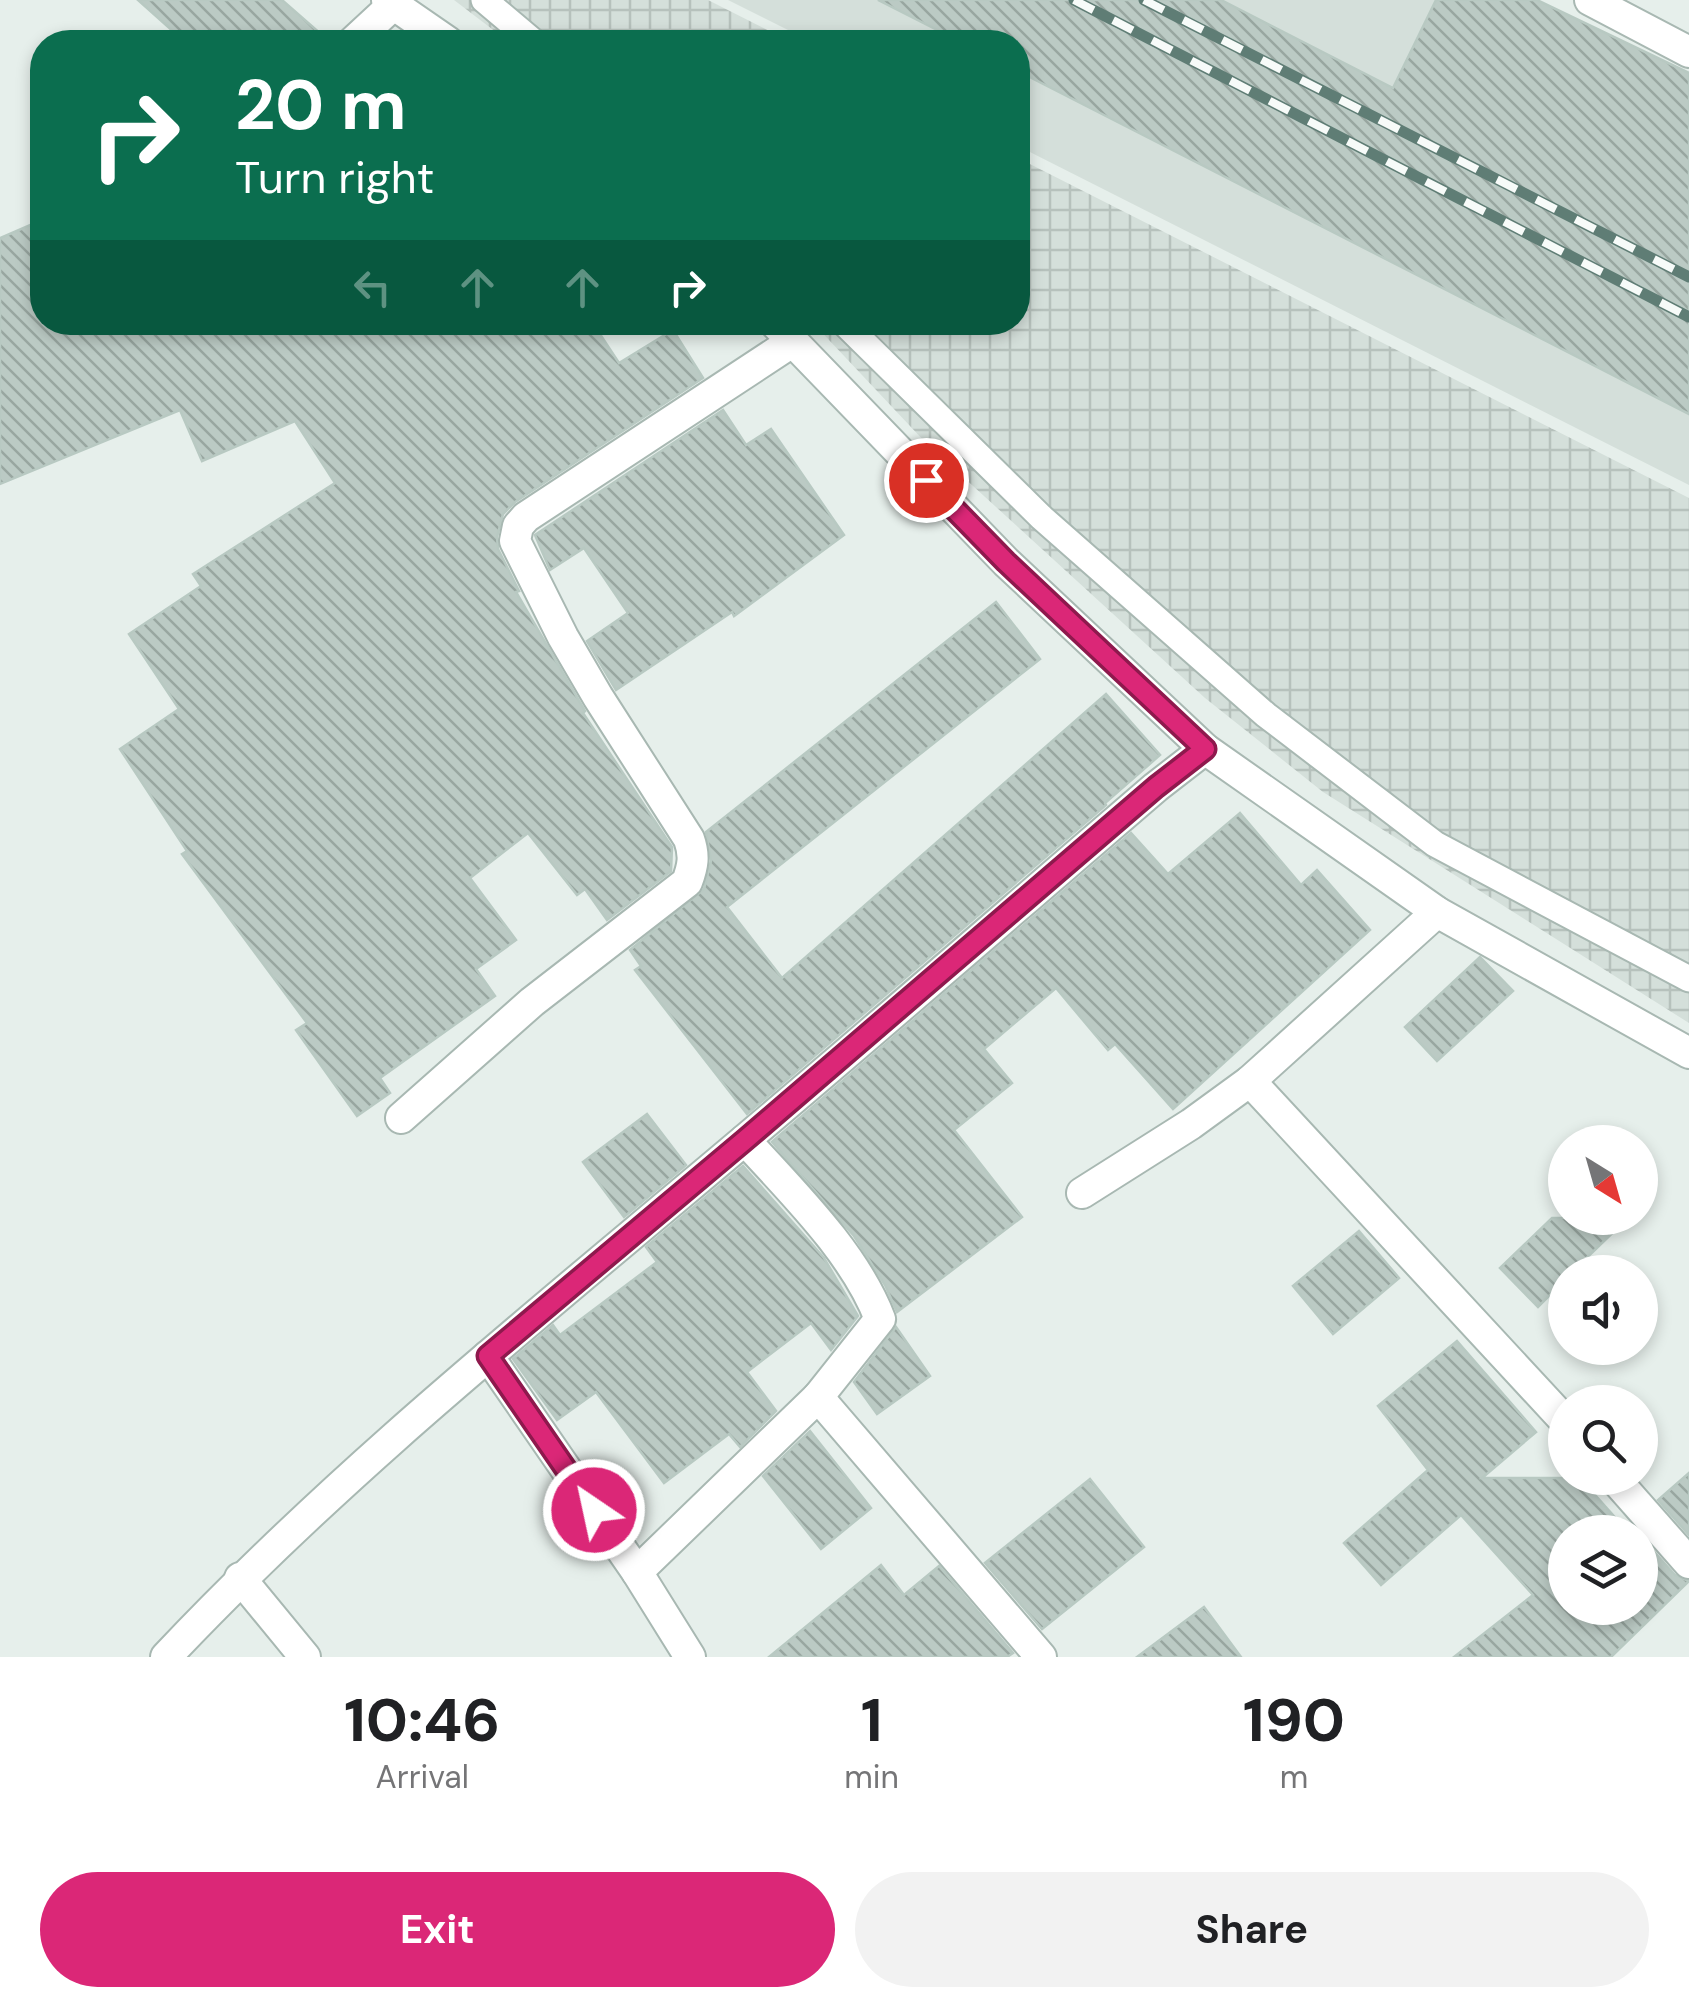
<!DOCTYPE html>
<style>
:root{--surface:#fff;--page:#f2f2f2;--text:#202124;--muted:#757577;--accent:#db2777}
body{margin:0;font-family:"DM Sans",sans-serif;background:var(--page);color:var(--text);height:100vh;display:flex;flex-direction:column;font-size:38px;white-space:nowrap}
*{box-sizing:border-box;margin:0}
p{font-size:32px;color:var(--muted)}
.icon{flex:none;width:55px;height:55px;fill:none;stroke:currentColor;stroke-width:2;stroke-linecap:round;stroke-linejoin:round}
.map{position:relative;height:1657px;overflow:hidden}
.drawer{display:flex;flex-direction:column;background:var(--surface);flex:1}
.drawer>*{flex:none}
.banner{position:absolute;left:30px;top:30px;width:1000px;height:305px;border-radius:40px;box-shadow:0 5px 15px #0003;background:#0b6e4f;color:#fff;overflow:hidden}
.needle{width:65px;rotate:143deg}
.buttons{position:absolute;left:1548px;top:1125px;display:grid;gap:20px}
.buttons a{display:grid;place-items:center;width:110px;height:110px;border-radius:50%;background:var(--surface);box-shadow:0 5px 15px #0003;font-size:50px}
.pin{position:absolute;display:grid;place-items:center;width:85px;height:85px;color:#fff;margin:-42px;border:5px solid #fff;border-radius:50%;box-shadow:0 2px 10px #0007}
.me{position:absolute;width:110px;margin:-55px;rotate:326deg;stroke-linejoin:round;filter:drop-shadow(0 0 8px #0008)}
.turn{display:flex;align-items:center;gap:35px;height:210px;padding:0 40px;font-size:45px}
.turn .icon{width:130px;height:130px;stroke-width:2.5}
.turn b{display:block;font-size:70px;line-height:85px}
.lanes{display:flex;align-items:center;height:95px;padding:0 40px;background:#0003;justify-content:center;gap:50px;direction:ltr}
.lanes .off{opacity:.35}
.eta{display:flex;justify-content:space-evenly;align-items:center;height:170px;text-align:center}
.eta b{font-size:60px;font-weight:700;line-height:70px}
.primary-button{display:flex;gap:20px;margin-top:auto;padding:20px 40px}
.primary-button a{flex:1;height:115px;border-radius:60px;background:var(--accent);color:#fff;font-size:40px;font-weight:700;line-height:115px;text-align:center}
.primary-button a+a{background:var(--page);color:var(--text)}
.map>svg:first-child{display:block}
.built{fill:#d4dfda}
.industrial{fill:url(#industrial-grid)}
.building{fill:url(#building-back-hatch);stroke:#b8c9c2;stroke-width:2.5}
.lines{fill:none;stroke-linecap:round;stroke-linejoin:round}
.service-casing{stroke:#a8b8b2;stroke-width:29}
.minor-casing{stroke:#a8b8b2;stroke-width:34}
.service{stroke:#fff;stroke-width:25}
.minor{stroke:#fff;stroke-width:30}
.rail-casing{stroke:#5f7d75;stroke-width:11}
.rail{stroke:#f7fbf9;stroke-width:8;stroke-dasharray:22;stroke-linecap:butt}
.route-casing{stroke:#8e194d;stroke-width:25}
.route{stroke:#db2777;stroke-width:18}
</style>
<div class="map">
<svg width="1689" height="1657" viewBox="0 0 1689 1657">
<defs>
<pattern id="industrial-grid" width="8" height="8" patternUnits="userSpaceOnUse" patternTransform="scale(2.5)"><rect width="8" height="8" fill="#d4dfda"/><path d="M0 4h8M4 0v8" fill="none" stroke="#b6c1bc"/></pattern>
<pattern id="building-back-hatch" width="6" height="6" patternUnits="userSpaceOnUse" patternTransform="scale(2.5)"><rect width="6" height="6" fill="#bbcac4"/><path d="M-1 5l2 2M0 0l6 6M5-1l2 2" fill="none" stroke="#98a6a0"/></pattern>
</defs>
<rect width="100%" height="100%" fill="#e6efeb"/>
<path class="built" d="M728,0h800l161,82v403l-671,-339v-104h-206z"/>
<g class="industrial">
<path d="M454,0h254l83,42h-282z"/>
<path d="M1018,158l671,340v525l-366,-231 -118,-94 -279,-255 -113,-120 205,-1z"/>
</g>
<g class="building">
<path d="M138,0h144l48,42h-145z"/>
<path d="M878,0h343l172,88 43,-88h101l152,73v341l-671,-343v-29h-57z"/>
<path d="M42,220v102h550l27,41 54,-33 30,48 -188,124 -12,12 -6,23 1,12 21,42 -3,1 69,119 -2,2 89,134 -1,24 -64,49 -22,-31 -8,6 -49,-62 -58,45 46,62 -40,29 19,27 -115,82 10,15 -33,23 -61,-86 11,-7 -125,-169 5,-3 -67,-102 59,-40 -50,-75 72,-48 -8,-12 142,-91 -40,-62 -93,40 -22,-51 -180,74v-246z"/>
<path d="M723,410l23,35 25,-16 73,106 -110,81 -2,-4 -116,78 -29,-49 41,-28 -44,-65 -34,22 -15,-35z"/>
<path d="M996,602l44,57 -313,248 55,71 324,-284 54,61 -55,48 1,2 -359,309 -112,-144 6,-4 -11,-16 74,-61 7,-28 -5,-29z"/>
<path d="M1240,813l61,72 16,-15 53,60 -197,179 -58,-65 -7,6 -52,-62 -72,61 28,34 -58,47 68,87 -125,95 -12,-27 -31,-49 -82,-94 359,-309 37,41z"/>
<path d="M1480,957l33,34 -76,70 -32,-34z"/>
<path d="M647,1114l39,51 -62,52 -41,-55z"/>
<path d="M743,1166l81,92 34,58 -27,34 -20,-27 -64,49 29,39 -36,36 -11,-13 -65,49 -68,-91 -39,28 -44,-61 40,-34 7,10 97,-73 -11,-15z"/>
<path d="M1552,1218h76l-56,54h-7v8l-27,27 -38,-39z"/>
<path d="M1359,1231l40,47 -66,56 -40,-48z"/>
<path d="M896,1327l34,49 -53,38 -23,-32z"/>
<path d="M1457,1341l79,91 -54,46h98l48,54h-63v76h75v-72l35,39 14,6 -78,76h-157l79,-62 -72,-80 -80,70 -37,-42 84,-73 -50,-64z"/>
<path d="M810,1431l61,77 -50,41 -58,-73z"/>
<path d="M1689,1473v62l-31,-35z"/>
<path d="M1090,1479l54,68 -102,82 -57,-66z"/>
<path d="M881,1565l23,30 35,-29 74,87 -6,4h-238z"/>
<path d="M1204,1607l37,50h-104z"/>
</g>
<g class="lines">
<defs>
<g id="service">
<path d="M484,0l50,42"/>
<path d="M843,322l198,195 225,198 169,129 254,135"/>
</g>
<g id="minor">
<path d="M387,0l61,42"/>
<path d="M1590,0l99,52"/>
<path d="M353,42l41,-38"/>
<path d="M774,322l232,240 199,187 232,163 252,141"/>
<path d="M1437,912l-187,169 315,340"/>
<path d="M401,1118l131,-116 155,-120c6,-16 8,-26 2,-43l-91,-142 -35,-60 -48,-96 3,-15 8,-9 266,-175"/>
<path d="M1082,1193l109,-69 59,-43"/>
<path d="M488,1356l149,216"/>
<path d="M818,1397l223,260"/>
<path d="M1614,1478l75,85"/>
<path d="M240,1578l65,79"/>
<path d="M166,1657c161,-171 344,-320 524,-471 157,-131 311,-266 466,-399l49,-38"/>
<path d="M690,1657l-53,-85 181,-175 62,-78c-25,-66 -88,-127 -135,-179"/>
</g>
</defs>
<use href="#service" class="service-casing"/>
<use href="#minor" class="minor-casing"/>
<use href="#service" class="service"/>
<use href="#minor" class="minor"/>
<defs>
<g id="rail">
<path d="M1074,0l615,317"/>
<path d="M1144,0l545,277"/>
</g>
</defs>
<use href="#rail" class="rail-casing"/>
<use href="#rail" class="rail"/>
</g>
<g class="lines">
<defs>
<path id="route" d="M594,1510l-106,-154 257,-216 411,-353 49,-38 -199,-187 -80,-82"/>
</defs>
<use href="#route" class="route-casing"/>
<use href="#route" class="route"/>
</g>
</svg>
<div class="buttons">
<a><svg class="needle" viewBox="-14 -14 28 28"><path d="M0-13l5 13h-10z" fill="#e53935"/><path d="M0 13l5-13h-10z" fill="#757577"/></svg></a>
<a><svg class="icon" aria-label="sound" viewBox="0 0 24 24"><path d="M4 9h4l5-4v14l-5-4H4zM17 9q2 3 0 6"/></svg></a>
<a><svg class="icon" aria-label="search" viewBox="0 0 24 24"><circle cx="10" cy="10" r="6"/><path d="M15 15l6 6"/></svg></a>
<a><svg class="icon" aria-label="layers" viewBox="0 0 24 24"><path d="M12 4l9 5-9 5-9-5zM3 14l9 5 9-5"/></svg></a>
</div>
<div class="pin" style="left:926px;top:480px;background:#d93025"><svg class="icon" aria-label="arrive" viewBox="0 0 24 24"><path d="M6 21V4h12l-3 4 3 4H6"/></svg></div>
<svg class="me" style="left:594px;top:1510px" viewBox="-20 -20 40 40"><circle r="17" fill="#db2777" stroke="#fff" stroke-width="3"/><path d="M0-11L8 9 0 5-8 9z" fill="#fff"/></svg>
<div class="banner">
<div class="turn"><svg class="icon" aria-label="right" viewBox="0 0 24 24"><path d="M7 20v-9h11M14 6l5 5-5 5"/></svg><div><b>20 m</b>Turn right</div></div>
<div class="lanes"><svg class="icon off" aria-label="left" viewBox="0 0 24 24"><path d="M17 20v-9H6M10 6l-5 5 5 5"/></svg><svg class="icon off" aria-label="ahead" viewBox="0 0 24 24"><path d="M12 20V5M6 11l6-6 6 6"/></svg><svg class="icon off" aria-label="ahead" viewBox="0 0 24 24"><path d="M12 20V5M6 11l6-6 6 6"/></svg><svg class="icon" aria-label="right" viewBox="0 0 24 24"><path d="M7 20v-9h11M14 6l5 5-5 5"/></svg></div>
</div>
</div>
<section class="drawer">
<div class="eta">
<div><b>10:46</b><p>Arrival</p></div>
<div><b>1</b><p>min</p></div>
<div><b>190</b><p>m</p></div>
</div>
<div class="primary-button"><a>Exit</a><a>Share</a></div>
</section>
